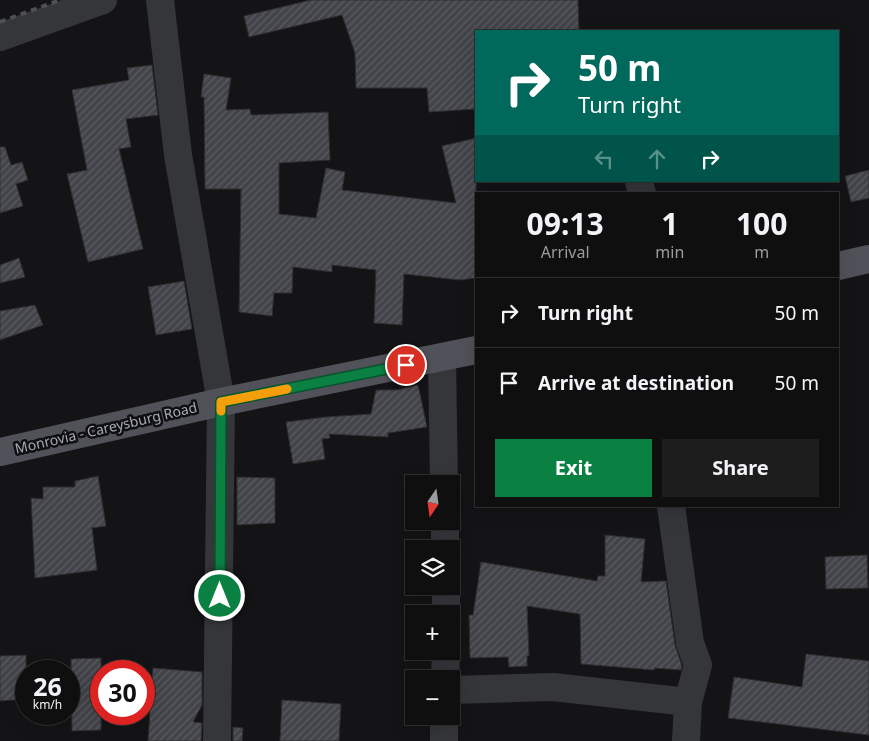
<!DOCTYPE html>
<meta charset="utf-8">
<style>
:root{--surface:#0f0f10;--page:#1d1d1e;--text:#f1f3f6;--muted:#9b9c9f;--line:#2f2f30;--accent:#0b8043}
body{margin:0;font-family:"Noto Sans",sans-serif;background:var(--page);color:var(--text);height:100vh;display:flex;flex-direction:column;font-size:19px;white-space:nowrap}
*{box-sizing:border-box;margin:0}
p{font-size:16px;color:var(--muted)}
.icon{flex:none;width:28px;height:28px;fill:none;stroke:currentColor;stroke-width:2;stroke-linecap:round;stroke-linejoin:round}
.map{position:relative;flex:1;overflow:hidden}
.details{position:absolute;left:475px;top:192px;width:364px;height:315px;display:flex;flex-direction:column;background:var(--surface);border-radius:0px;box-shadow:0 5px 20px #0002,0 0 0 1px var(--line)}
.details>*{flex:none}
.hud{position:absolute;left:475px;top:30px;width:364px;height:152px;border-radius:0px;box-shadow:0 5px 20px #0002,0 0 0 1px var(--line);background:#00695c;color:#fff;overflow:hidden}
.needle{width:32px;rotate:193deg}
.controls{position:absolute;left:405px;top:475px;display:grid;gap:10px}
.controls a{display:grid;place-items:center;width:55px;height:55px;border-radius:0px;background:var(--surface);box-shadow:0 5px 20px #0002,0 0 0 1px var(--line);font-size:25px}
.speed{position:absolute;left:15px;top:660px;display:flex;gap:10px;font-size:25px;font-weight:700;text-align:center}
.speed>*{display:grid;place-content:center;width:65px;height:65px;border-radius:50%;background:var(--surface);box-shadow:0 5px 20px #0002,0 0 0 1px var(--line);line-height:1}
.speed small{font-size:12px;font-weight:400}
.speed .limit{border:8px solid #d22;background:#fff;color:#111}
.pin{position:absolute;display:grid;place-items:center;width:42px;height:42px;color:#fff;margin:-21px;border:2px solid #fff;border-radius:50%;box-shadow:0 1px 5px #0007}
.me{position:absolute;width:55px;margin:-28px;rotate:0deg;stroke-linejoin:round;filter:drop-shadow(0 0 4px #0008)}
.turn{display:flex;align-items:center;gap:18px;height:105px;padding:0 20px;font-size:22px}
.turn .icon{width:65px;height:65px;stroke-width:2.5}
.turn b{display:block;font-size:35px;line-height:42px}
.lanes{display:flex;align-items:center;height:48px;padding:0 20px;background:#0003;justify-content:center;gap:25px;direction:ltr}
.lanes .off{opacity:.35}
.eta{display:flex;justify-content:space-evenly;align-items:center;height:85px;text-align:center}
.eta b{font-size:30px;font-weight:700;line-height:35px}
.primary-button{display:flex;gap:10px;margin-top:auto;padding:10px 20px}
.primary-button a{flex:1;height:58px;border-radius:0px;background:var(--accent);color:#fff;font-size:20px;font-weight:700;line-height:58px;text-align:center}
.primary-button a+a{background:var(--page);color:var(--text)}
ul{padding:0;list-style:none}
li{display:flex;align-items:center;gap:15px;height:70px;padding:0 20px;border-top:1px solid var(--line)}
li div{flex:1}
li b{display:block;font-size:19px}
li em{font-style:normal}
.map>svg:first-child{display:block}
.building{fill:url(#building-hatch);stroke:#2e2e32}
.lines{fill:none;stroke-linecap:round;stroke-linejoin:round}
.minor{stroke:#35363a;stroke-width:28}
.major{stroke:#515259;stroke-width:28}
.rail{stroke:#4e4f55;stroke-width:4;stroke-dasharray:6 5;stroke-linecap:butt}
.route-casing{stroke:#07532c;stroke-width:12}
.route{stroke:#0b8043;stroke-width:9}
.slow{stroke:#f59e0b;stroke-width:9}
.labels{text-anchor:middle;stroke-width:5;stroke-linejoin:round;paint-order:stroke}
.street-label{font-size:14px;fill:#a6aab5;stroke:#0f0f11}
</style>
<div class="map">
<svg width="869" height="741" viewBox="0 0 869 741">
<defs>
<pattern id="building-hatch" width="6" height="6" patternUnits="userSpaceOnUse" patternTransform="scale(1.25)"><rect width="6" height="6" fill="#434449"/><path d="M-1 1l2-2M0 6l6-6M5 7l2-2" fill="none" stroke="#5b5c61"/></pattern>
</defs>
<rect width="100%" height="100%" fill="#141416"/>
<g class="building">
<path d="M311,0h267l1,31h-103v78l-47,3 -2,-24h-71l-1,-35 -13,-38 -93,22 -5,-21z"/>
<path d="M152,65l6,50 -32,4 5,28 -12,2 24,100 -55,13 -21,-88 20,-4 -15,-80 57,-10 -2,-12z"/>
<path d="M204,74l27,4 -5,32 24,-1 1,6 77,-3 2,48 -51,3v51l37,4 10,-50 19,4 -3,18 114,13 -14,-57 34,-8v140l-16,2 -56,-6 -2,51 -28,-2 2,-53 -44,-5v7l-39,-5 -1,26h-18l-2,23 -33,-4 2,-123h-36l-1,-92h-3z"/>
<path d="M0,147h5l6,18 11,-3 6,18 -12,4 7,22 -23,7z"/>
<path d="M869,170v28l-18,4 -6,-26z"/>
<path d="M19,258l6,19 -25,6v-18z"/>
<path d="M184,281l8,48 -36,6 -8,-48z"/>
<path d="M35,305l8,20 -43,15v-29z"/>
<path d="M418,385l9,42 -39,6v4l-59,-3 1,4 -8,1 3,20 -32,5 -7,-42 40,-5 45,-3 5,-24h21z"/>
<path d="M98,476l8,50 -14,2 5,42 -62,8 -4,-80 12,1v-12h32v-6z"/>
<path d="M237,477l38,1v45l-38,2z"/>
<path d="M605,535l40,4 -4,43 25,-1 9,64 7,21 -1,4 -26,-2 -1,2 -73,-6 -1,-50 -53,-8 2,50h-2v10l-18,1 -1,-10 -38,1 -1,-43h4l8,-53 116,19 1,-5h7z"/>
<path d="M867,555l1,33 -42,1 -1,-32z"/>
<path d="M806,654l63,7v74l-141,-17 6,-41 68,10z"/>
<path d="M26,655v44l-26,2v-45z"/>
<path d="M101,658v72l-29,1 -1,-72z"/>
<path d="M153,668l49,4v33l-9,17 9,1 -1,18h-53z"/>
<path d="M282,700l59,4 -2,37h-59z"/>
<path d="M233,727l10,1 -1,13h-9z"/>
</g>
<g class="lines">
<g class="minor">
<path d="M160,0l18,155 43,247 -4,339"/>
<path d="M0,37l103,-37"/>
<path d="M639,181l3,13"/>
<path d="M442,358l2,126"/>
<path d="M671,506l19,137 8,22 -10,37 -2,39"/>
<path d="M445,521v28"/>
<path d="M446,586v28"/>
<path d="M445,679l1,-28"/>
<path d="M451,690l102,-3 135,15"/>
<path d="M444,741v-25"/>
</g>
<g class="major">
<path d="M838,266l31,-7"/>
<path d="M0,452l221,-50 255,-52"/>
</g>
<path class="rail" d="M0,22l60,-22"/>
</g>
<g class="lines">
<defs>
<path id="route" d="M220,596l1,-194 185,-37"/>
</defs>
<use href="#route" class="route-casing"/>
<use href="#route" class="route"/>
<path class="slow" d="M221,411v-9l66,-13"/>
</g>
<g class="labels">
<g class="street-label">
<text transform="translate(106 428) rotate(-13)" y="5">Monrovia - Careysburg Road</text>
</g>
</g>
</svg>
<div class="controls">
<a><svg class="needle" viewBox="-14 -14 28 28"><path d="M0-13l5 13h-10z" fill="#e53935"/><path d="M0 13l5-13h-10z" fill="#9b9c9f"/></svg></a>
<a><svg class="icon" aria-label="layers" viewBox="0 0 24 24"><path d="M12 4l9 5-9 5-9-5zM3 14l9 5 9-5"/></svg></a>
<a>+</a>
<a>−</a>
</div>
<div class="speed"><div>26<small>km/h</small></div><div class="limit">30</div></div>
<div class="pin" style="left:406px;top:365px;background:#d93025"><svg class="icon" aria-label="arrive" viewBox="0 0 24 24"><path d="M6 21V4h12l-3 4 3 4H6"/></svg></div>
<svg class="me" style="left:220px;top:596px" viewBox="-20 -20 40 40"><circle r="17" fill="#0b8043" stroke="#fff" stroke-width="3"/><path d="M0-11L8 9 0 5-8 9z" fill="#fff"/></svg>
<div class="hud">
<div class="turn"><svg class="icon" aria-label="right" viewBox="0 0 24 24"><path d="M7 20v-9h11M14 6l5 5-5 5"/></svg><div><b>50 m</b>Turn right</div></div>
<div class="lanes"><svg class="icon off" aria-label="left" viewBox="0 0 24 24"><path d="M17 20v-9H6M10 6l-5 5 5 5"/></svg><svg class="icon off" aria-label="ahead" viewBox="0 0 24 24"><path d="M12 20V5M6 11l6-6 6 6"/></svg><svg class="icon" aria-label="right" viewBox="0 0 24 24"><path d="M7 20v-9h11M14 6l5 5-5 5"/></svg></div>
</div>
<section class="details">
<div class="eta">
<div><b>09:13</b><p>Arrival</p></div>
<div><b>1</b><p>min</p></div>
<div><b>100</b><p>m</p></div>
</div>
<ul>
<li><svg class="icon" aria-label="right" viewBox="0 0 24 24"><path d="M7 20v-9h11M14 6l5 5-5 5"/></svg><div><b>Turn right</b></div><em>50 m</em></li>
<li><svg class="icon" aria-label="arrive" viewBox="0 0 24 24"><path d="M6 21V4h12l-3 4 3 4H6"/></svg><div><b>Arrive at destination</b></div><em>50 m</em></li>
</ul>
<div class="primary-button"><a>Exit</a><a>Share</a></div>
</section>
</div>
